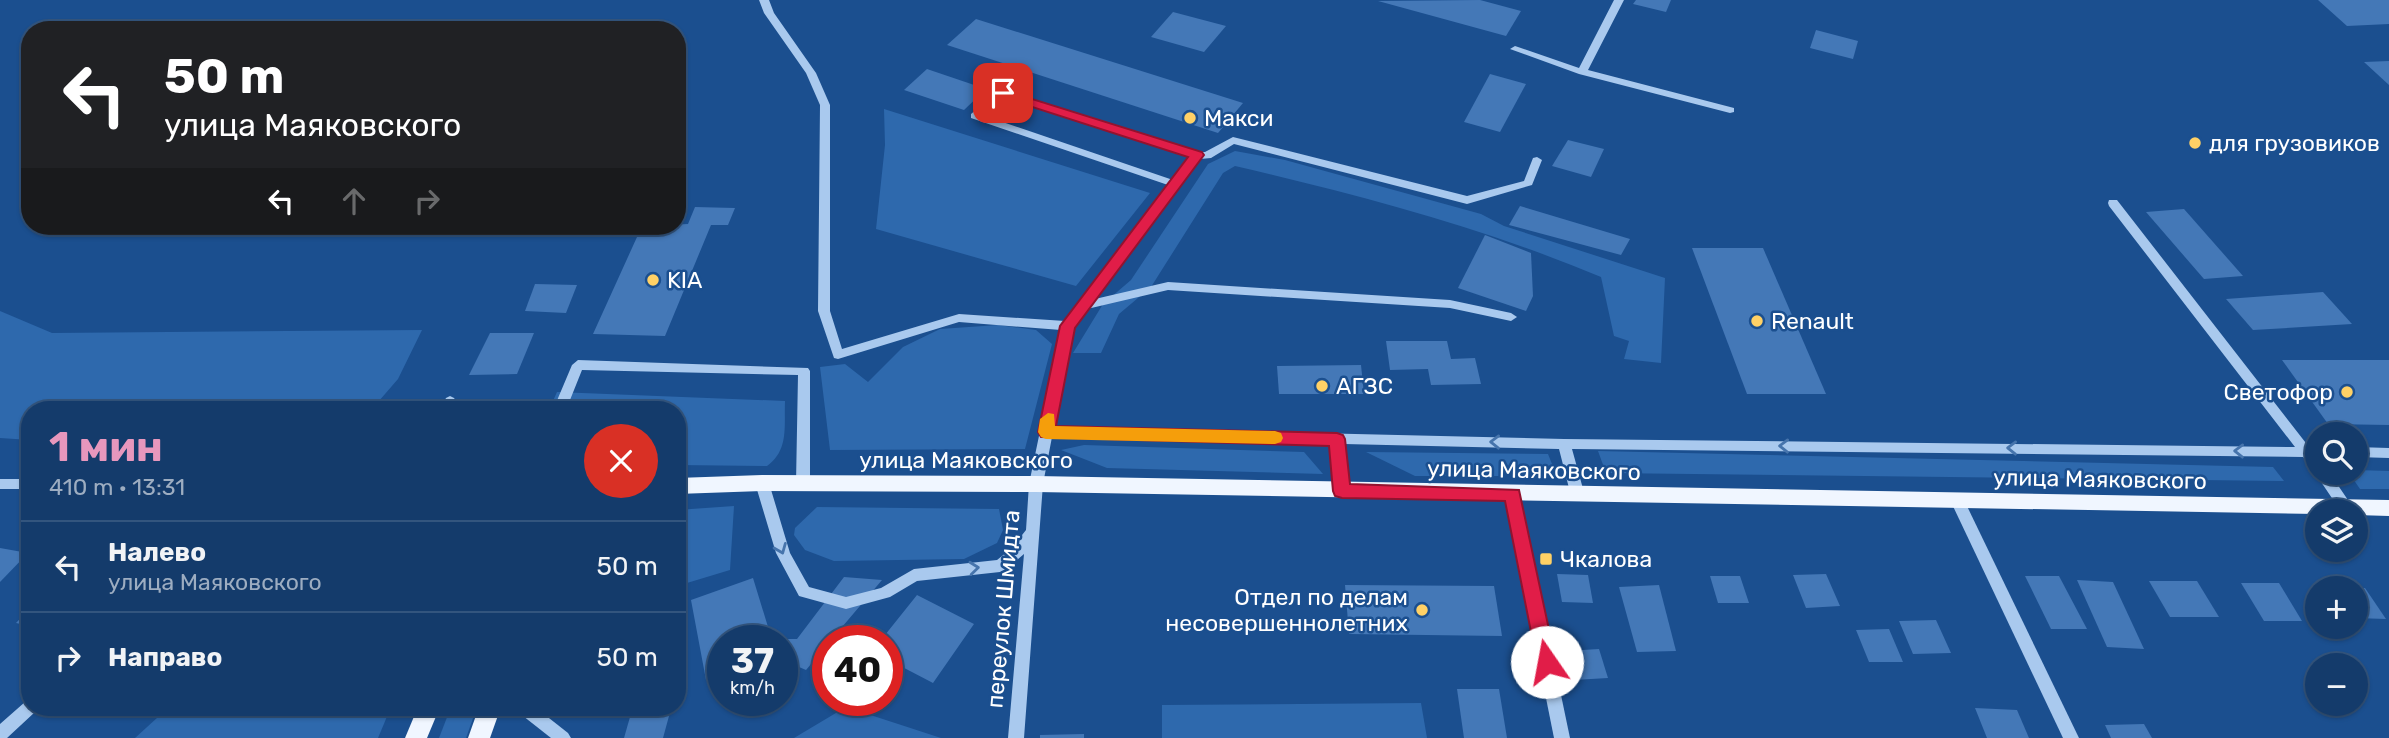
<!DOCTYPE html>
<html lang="ru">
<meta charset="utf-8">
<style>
:root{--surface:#143b6b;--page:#1d4271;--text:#f1f3f6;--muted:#9dadc1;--line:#33557e;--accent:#e797bd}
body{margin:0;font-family:Rubik,sans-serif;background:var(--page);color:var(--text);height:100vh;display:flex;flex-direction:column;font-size:26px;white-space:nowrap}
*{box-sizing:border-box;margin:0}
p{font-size:23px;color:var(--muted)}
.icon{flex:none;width:38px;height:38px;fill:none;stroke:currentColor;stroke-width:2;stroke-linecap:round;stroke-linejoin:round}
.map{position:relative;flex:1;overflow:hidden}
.drawer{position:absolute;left:21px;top:401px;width:665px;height:315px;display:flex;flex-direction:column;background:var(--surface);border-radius:28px;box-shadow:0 2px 5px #0004,0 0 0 2px var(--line)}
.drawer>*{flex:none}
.hud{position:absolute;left:21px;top:21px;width:665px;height:214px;border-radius:28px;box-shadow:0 2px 5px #0004,0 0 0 2px var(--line);background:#202124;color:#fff;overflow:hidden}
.fabs{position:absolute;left:2305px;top:422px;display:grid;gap:14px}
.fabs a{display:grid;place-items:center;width:63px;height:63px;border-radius:50%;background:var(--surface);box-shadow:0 2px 5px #0004,0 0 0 2px var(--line);font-size:35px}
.speed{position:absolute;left:707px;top:625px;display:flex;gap:14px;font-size:35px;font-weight:700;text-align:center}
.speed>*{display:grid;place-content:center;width:91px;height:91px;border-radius:50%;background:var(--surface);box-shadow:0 2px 5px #0004,0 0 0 2px var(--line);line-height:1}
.speed small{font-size:18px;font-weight:400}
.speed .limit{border:10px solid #d22;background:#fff;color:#111}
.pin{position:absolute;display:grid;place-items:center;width:60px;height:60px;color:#fff;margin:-30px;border-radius:14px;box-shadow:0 4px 10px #0006}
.me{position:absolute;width:77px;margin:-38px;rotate:348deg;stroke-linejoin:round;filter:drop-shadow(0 0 5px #0008)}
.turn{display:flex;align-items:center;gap:24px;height:147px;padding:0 28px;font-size:32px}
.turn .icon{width:91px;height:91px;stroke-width:2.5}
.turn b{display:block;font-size:49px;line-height:60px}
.lanes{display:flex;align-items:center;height:66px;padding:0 28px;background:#0003;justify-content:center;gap:35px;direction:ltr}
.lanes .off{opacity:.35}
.round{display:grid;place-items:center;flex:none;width:74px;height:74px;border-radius:37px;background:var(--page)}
.headline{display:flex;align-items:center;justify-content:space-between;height:119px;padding:0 28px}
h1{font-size:42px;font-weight:700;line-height:52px;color:var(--accent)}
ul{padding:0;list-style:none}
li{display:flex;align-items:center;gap:21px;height:91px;padding:0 28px;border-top:2px solid var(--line)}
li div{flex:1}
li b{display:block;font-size:26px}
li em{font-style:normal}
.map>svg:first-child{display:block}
.green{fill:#2e69ad}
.building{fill:#4478b7}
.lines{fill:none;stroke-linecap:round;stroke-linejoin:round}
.minor{fill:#a9c9ee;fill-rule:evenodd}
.major{fill:#f0f6ff;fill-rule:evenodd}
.oneway{stroke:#4674ac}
.route{fill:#e11d48;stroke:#92132f;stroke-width:2}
.slow{fill:#f59e0b}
.poi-dot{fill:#ffd166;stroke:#1b4f8f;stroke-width:2.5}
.labels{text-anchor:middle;stroke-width:5;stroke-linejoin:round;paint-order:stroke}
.poi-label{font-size:23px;fill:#fff;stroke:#1b4f8f;text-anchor:start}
.street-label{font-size:23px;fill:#fff;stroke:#1b4f8f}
</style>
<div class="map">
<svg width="2389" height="738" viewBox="0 0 2389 738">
<rect width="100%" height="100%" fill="#1b4f8f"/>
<g class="green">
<path d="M884,109l266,84 -74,93 -200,-57 9,-84z"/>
<path d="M1235,151l50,9 196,54 23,12 161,52 -4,85 -37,-4 5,-18 -15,-5 -13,-59c-117,-49 -242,-82 -366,-111l-12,7 -72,114 -32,27 -18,39h-28l30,-49 28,-24 77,-116z"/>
<path d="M0,311l52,22 370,-3 -24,49 -26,30 -342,1v30l-30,-2z"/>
<path d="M998,325l38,5 16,14 -27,105 -195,1 -10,-83 25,-3 23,18 35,-35 37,-18z"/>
<path d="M557,392l228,9c-1,26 4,49 -18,65l-90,-1v-55h-128z"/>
<path d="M1084,445l220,7 19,22 -216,-6 -46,-18z"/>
<path d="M1598,451l675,16 11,14 -678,-8z"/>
<path d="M1366,452l182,2 6,15 -10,7h-129z"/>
<path d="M2356,470l33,1v18h-29l-11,-16 7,-1z"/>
<path d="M734,506l-4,64 -53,16v-76z"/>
<path d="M817,507l182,2 4,21 -6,13 -33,16 -130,2 -29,-11 -11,-15 1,-7z"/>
<path d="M1421,703l6,35h-265v-33z"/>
<path d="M169,707h222l-13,31h-243z"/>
<path d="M451,707h26l-11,31h-27z"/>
<path d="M846,707l95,31h-147z"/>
</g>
<g class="building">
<path d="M1480,0l41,11 -15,25 -128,-35z"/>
<path d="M1636,0h35l-5,12 -33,-8z"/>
<path d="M2318,0h71v24l-42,2z"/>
<path d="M1173,12l53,14 -22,26 -53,-15z"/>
<path d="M976,19l267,84 -25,30 -271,-88z"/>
<path d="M1816,30l42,11 -5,18 -43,-11z"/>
<path d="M2389,61v24l-25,-23z"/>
<path d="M927,69l59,20 -22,21 -60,-20z"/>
<path d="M1490,74l36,10 -26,48 -36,-10z"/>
<path d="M1568,140l36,9 -13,28 -39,-11z"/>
<path d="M1520,206l110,33 -9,16 -112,-30z"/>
<path d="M695,207l40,1 -7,17h-17l-46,111 -72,-2 49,-108 46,-2z"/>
<path d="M2184,209l59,67 -39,3 -58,-67z"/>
<path d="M1485,235l46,18 2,43 -7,15 -68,-23z"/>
<path d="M1692,248h71l63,146h-79z"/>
<path d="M535,284l42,1 -11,28 -41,-2z"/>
<path d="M2323,292l29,32 -99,6 -27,-31z"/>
<path d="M490,333h44l-17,41 -48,1z"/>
<path d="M1386,341h61l4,18 24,-1 6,26 -50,1 -3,-16 -38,1z"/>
<path d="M2282,360h107v65l-61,-1z"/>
<path d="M1361,365l3,29h-85l-2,-28z"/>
<path d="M0,548l28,5 -28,29z"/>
<path d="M1557,574l31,1 5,28 -31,-1z"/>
<path d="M1826,574l14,32 -34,2 -13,-33z"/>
<path d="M1710,576h30l9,27h-31z"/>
<path d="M2025,576h34l28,53h-36z"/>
<path d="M844,577l38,3 -51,60h-3v4l-22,26 -7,-3 -17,19v-47h15z"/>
<path d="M753,578l19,62h-49v48l-17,-8 -15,-80z"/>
<path d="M2077,580l36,2 31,67 -37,-2z"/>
<path d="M2149,581h48l22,36h-49z"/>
<path d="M2241,583h38l23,38h-38z"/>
<path d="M1345,585l149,1 8,50 -153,-2z"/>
<path d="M1659,585l17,66 -39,1 -18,-65z"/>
<path d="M2356,588h9l21,31 -30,-1z"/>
<path d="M917,595l57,29 -41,59 -46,-24v-19h-6z"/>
<path d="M30,608v18l-14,-3z"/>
<path d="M1936,620l15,33 -38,1 -14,-33z"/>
<path d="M1889,629l14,33h-34l-13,-32z"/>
<path d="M1599,649l9,29 -34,2 -8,-29z"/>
<path d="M1457,689h42l8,49h-43z"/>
<path d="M1975,708l42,2 12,28h-42z"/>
<path d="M669,716l-6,22h-39l6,-21z"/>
<path d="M2144,724l8,14h-41l-6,-13z"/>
<path d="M1084,734v4h-44v-3z"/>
</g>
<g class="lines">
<g class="minor">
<path d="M759,0h10l5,13 42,60 14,32v206l12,38 117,-35 106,7 103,-136 -197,-67v-4l28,-23h8l191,61h7l28,-15 234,59 57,-15 9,-23 4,-1 5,3 -10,25 -65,19 -233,-60 -23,14 -11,1 -105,140 73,-17 282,18 61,13 6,4 -6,4 -61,-13 -282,-18 -81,19 -13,18 -20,100 510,12 731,8 -186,-241 -1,-3 1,-3h8l192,247h8v25h12l23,34 -2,4h-10l-23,-34 -1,-5 -4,-1 -9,-13 -731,-8 13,47 -2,4 -5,1 -5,-1 -2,-4 -12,-47 -215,-5 5,47 -2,4 -5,1 -5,-1 -2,-4 -4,-47 -279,-7 -9,47 -19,254h-16l16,-184 -19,16 -5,2 -83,9 -27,16 -44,12 -47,-13 -23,-43 -21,-70 2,-4 5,-1 5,1 2,4 21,70 19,34 37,10 35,-9 33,-19 83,-9 15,-12 14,-18 3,-46 32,-154 -102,-8 -121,37 -4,-1 -16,-47 2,-206 -14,-32 -42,-60zM1005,97l185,59 -17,24 -191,-65z"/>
<path d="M1614,0h10l-36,70 146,38v4l-4,1 -151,-39 -69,-25 5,-3 3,1 61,21z"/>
<path d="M578,360l230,8 2,3v112l-2,4 -5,1 -5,-1 -2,-4 2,-108 -216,-5 -16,40h-13l19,-45z"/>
<path d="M450,396l4,2 2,3 -3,9h-13l6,-12z"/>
<path d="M2356,447l33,1v10l-33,-1z"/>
<rect x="0" y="479" width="30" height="10"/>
<path d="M1512,489l5,1 2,4 51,244h-16l-49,-244 2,-4z"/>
<path d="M1958,497l5,1 2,4 114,236h-16l-112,-236 2,-4z"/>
<path d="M30,700v7h8l-3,5 -28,26h-7v-14l25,-22z"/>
<path d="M515,707h20l33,26 3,5h-20l-33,-26z"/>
</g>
<g class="major">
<path d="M762,475l274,1 1353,24v16l-33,-1v-4h-39v3l-1281,-22 -274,-1 -85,3v-16z"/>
<path d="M418,707h22l-13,31h-22z"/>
<path d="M479,707h22l-11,31h-22z"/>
</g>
</g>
<defs><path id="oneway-chevron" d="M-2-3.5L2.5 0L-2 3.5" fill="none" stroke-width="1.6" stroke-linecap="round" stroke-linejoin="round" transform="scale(1.75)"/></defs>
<g class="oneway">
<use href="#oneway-chevron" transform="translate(1495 442) rotate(-179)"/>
<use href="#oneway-chevron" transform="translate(1784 446) rotate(-179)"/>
<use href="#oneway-chevron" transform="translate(2012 448) rotate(-179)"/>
<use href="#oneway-chevron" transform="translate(2239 451) rotate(-179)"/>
<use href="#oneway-chevron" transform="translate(781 549) rotate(68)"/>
<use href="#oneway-chevron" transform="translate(974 568) rotate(-6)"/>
</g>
<path class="route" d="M1003,90l199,62 2,3 -129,173 -19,98 281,7 6,2 2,4 5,45 169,6 37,172 -3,6 -6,3 -7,-3 -3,-6 -32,-161 -163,-3 -7,-2 -2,-5 -4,-45 -288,-9 -3,-5 22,-106 128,-169 -190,-61v-5z"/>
<path class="slow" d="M1048,413l6,1 1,12 220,5 6,2 2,5 -2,4 -6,2 -229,-5 -5,-2 -3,-5 2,-13z"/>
<g class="poi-dot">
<circle cx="1190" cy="118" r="7"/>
<circle cx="2195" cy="143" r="7"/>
<circle cx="653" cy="280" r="7"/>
<circle cx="1757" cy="321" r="7"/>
<circle cx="1322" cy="386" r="7"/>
<circle cx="2347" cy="392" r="7"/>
<rect x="1539" y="552" width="14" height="14" rx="3.5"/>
<circle cx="1422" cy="610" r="7"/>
</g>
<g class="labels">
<g class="poi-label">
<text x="1204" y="126">Макси</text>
<text x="2209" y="151">для грузовиков</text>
<text x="667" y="288">KIA</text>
<text x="1771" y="329">Renault</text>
<text x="1336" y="394">АГЗС</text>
<text x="2333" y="400" text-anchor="end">Светофор</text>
<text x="1560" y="567">Чкалова</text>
<text x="1408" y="605" text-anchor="end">Отдел по делам<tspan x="1408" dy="26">несовершеннолетних</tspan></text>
</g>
<g class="street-label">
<text x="966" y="468">улица Маяковского</text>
<text transform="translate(1534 470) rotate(1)" y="8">улица Маяковского</text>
<text transform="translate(2100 479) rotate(1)" y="8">улица Маяковского</text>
<text transform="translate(1003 609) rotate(-85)" y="8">переулок Шмидта</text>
</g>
</g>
</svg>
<div class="fabs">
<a><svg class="icon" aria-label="search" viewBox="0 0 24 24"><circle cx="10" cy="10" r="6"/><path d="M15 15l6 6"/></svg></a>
<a><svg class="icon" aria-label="layers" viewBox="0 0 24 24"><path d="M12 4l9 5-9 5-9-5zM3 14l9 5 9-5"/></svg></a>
<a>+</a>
<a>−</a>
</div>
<div class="speed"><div>37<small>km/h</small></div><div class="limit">40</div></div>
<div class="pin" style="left:1003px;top:93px;background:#d93025"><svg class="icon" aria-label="arrive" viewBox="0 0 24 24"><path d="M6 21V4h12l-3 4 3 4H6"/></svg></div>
<svg class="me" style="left:1547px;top:662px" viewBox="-20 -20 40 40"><circle r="19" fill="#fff"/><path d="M0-13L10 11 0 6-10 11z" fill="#e11d48"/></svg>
<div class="hud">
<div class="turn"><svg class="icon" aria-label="left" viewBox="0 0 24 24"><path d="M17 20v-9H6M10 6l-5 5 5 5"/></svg><div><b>50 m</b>улица Маяковского</div></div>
<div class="lanes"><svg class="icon" aria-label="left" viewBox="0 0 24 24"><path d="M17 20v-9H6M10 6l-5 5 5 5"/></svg><svg class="icon off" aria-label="ahead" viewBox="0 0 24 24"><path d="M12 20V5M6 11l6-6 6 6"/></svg><svg class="icon off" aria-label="right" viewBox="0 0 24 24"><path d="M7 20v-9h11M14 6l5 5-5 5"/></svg></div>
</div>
<section class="drawer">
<div class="headline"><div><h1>1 мин</h1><p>410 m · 13:31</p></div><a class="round" style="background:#d93025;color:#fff"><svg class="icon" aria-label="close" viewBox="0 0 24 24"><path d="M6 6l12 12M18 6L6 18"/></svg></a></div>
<ul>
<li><svg class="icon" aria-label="left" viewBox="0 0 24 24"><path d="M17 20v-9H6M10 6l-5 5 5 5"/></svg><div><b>Налево</b><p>улица Маяковского</p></div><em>50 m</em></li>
<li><svg class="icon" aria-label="right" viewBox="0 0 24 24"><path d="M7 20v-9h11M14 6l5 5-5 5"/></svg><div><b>Направо</b></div><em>50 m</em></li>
</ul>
</section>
</div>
